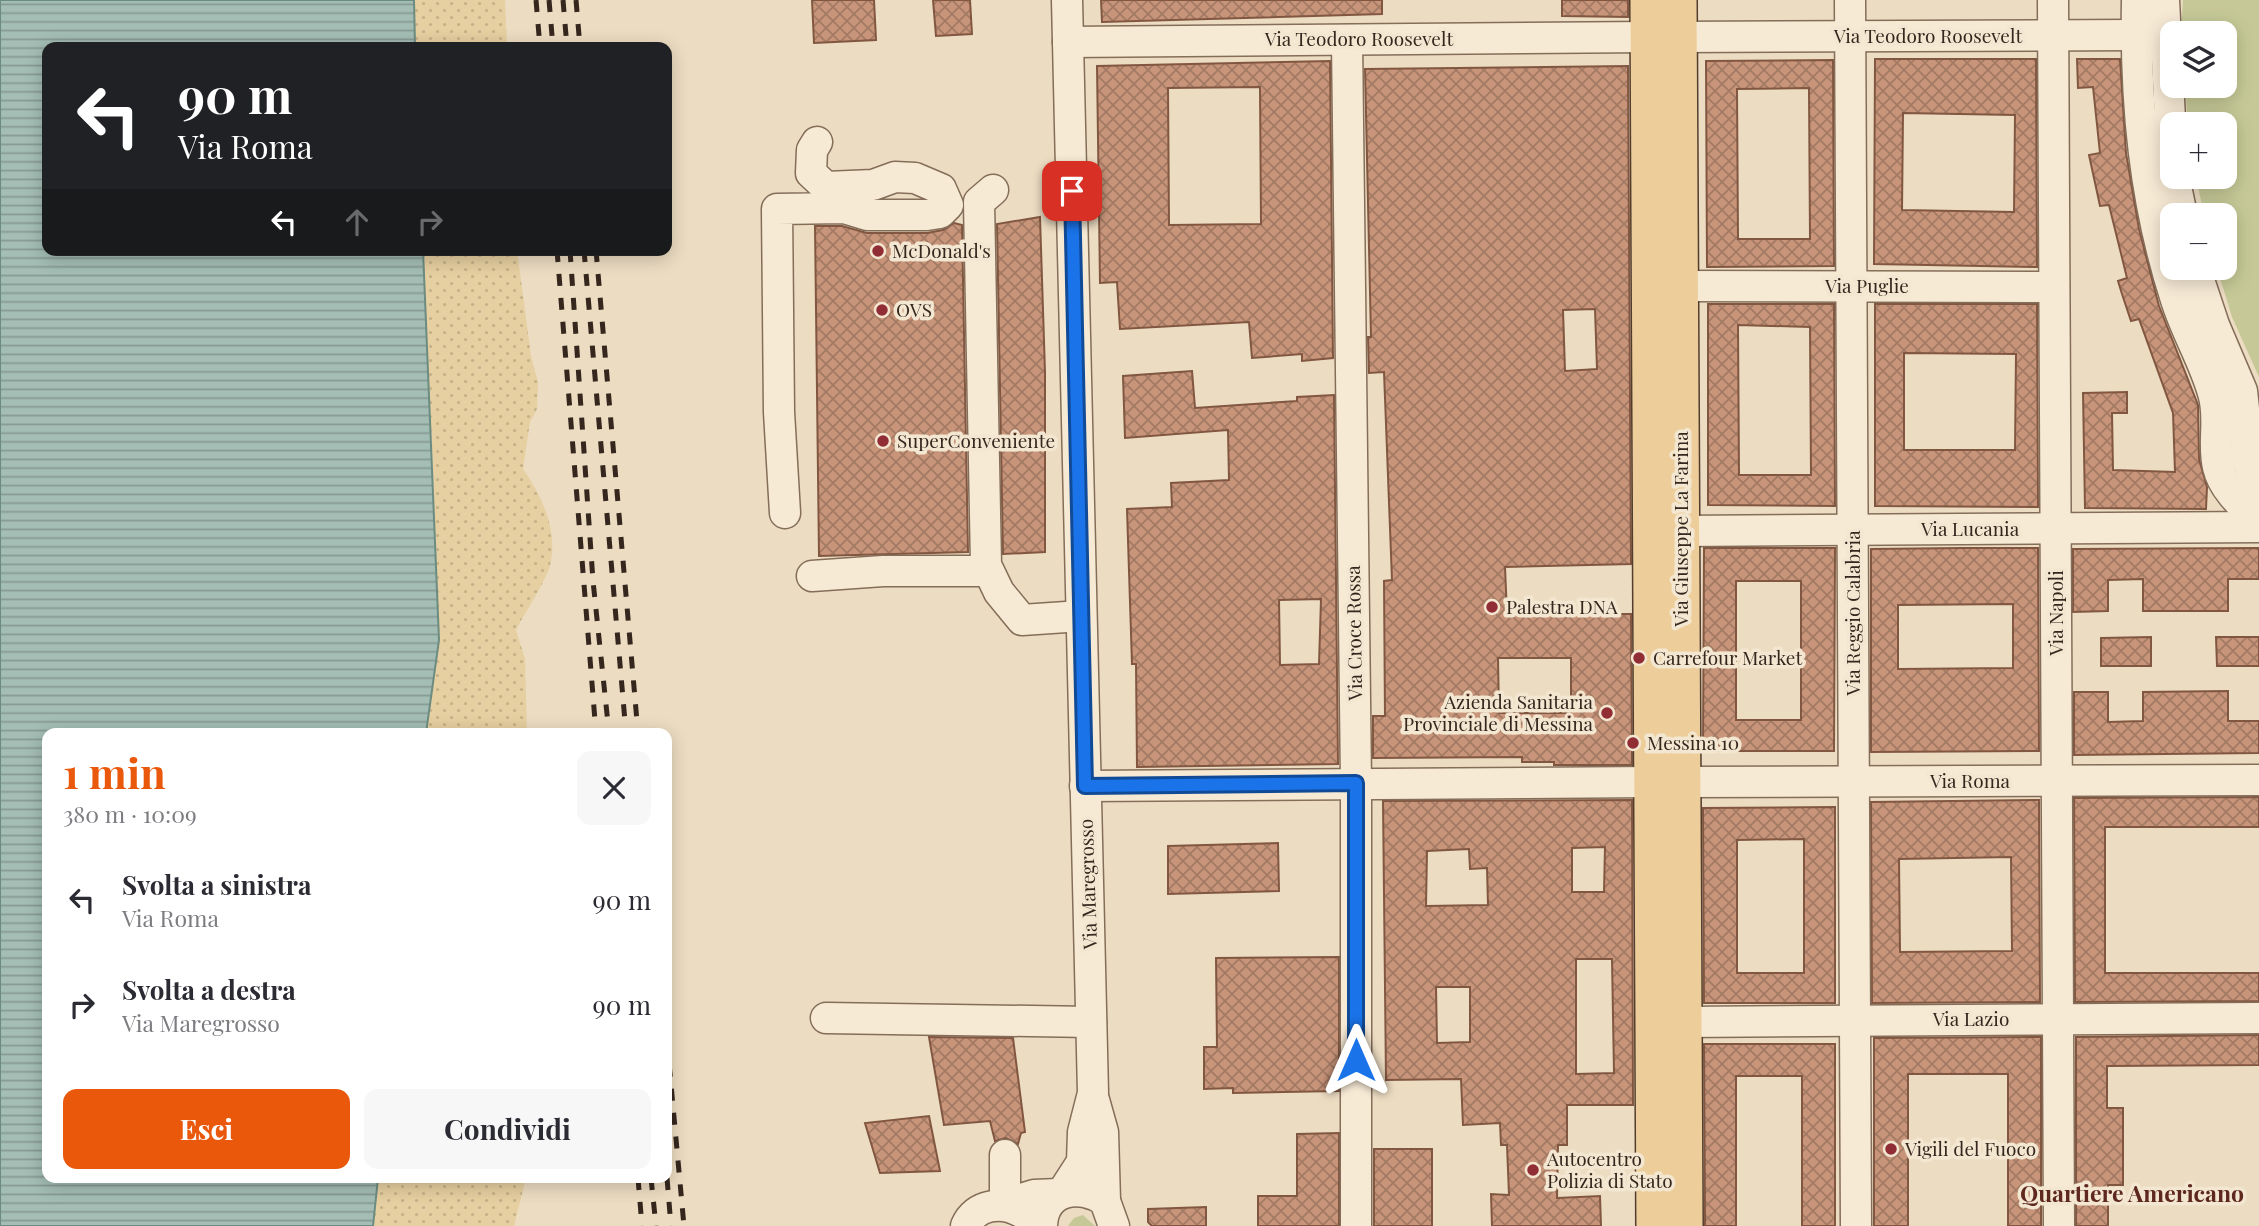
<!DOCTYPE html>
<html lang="it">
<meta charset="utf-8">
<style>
:root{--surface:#fff;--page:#f7f7f7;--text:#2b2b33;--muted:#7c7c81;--accent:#ea580c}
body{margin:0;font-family:"Playfair Display",serif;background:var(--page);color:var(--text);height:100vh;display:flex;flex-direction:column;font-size:26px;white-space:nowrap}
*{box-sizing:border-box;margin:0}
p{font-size:23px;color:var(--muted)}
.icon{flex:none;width:38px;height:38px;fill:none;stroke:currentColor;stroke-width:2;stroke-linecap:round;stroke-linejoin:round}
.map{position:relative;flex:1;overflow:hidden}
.panel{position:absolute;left:42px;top:728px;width:630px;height:455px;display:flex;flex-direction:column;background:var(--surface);border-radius:14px;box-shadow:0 4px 18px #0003}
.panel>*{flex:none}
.banner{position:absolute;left:42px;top:42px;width:630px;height:214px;border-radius:14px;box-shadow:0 4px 18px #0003;background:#202124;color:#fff;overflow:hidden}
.buttons{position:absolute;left:2160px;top:21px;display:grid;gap:14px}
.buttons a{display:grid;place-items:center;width:77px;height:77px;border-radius:14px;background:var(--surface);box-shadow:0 4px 18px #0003;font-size:35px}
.pin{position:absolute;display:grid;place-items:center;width:60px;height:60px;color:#fff;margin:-30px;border-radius:14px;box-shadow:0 4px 10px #0006}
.me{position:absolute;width:77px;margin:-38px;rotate:0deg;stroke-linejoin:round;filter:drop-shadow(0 0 5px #0008)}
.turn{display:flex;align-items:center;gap:24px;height:147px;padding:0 21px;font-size:32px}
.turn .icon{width:91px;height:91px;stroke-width:2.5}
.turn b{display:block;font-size:49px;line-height:60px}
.lanes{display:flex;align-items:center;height:66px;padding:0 21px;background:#0003;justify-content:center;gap:35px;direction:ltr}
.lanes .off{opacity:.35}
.round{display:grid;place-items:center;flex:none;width:74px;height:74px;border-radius:14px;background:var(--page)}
.summary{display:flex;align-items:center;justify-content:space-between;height:119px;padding:0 21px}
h1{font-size:42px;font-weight:700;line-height:52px;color:var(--accent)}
.cta{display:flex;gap:14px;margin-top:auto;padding:14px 21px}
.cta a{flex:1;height:80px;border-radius:14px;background:var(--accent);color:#fff;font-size:28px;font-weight:700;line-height:80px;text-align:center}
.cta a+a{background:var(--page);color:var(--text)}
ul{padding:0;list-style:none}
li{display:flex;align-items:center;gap:21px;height:105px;padding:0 21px}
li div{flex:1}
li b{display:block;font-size:26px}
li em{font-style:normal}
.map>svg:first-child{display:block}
.green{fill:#c6c997}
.sand{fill:url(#sand-dots)}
.water{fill:url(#water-rules);stroke:#6c8c82;stroke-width:2}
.building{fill:url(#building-cross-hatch);stroke:#825741;stroke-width:2;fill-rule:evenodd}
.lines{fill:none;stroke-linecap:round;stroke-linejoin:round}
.minor-casing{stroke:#846e5a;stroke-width:33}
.major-casing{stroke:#523d2e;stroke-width:40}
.minor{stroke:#f7ead5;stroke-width:30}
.major{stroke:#edce9b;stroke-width:37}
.rail{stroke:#35271e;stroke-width:5;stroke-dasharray:12 12;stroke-linecap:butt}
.route-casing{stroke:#114b97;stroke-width:18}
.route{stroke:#1a73e8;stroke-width:12}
.poi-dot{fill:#912d35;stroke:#f3e7d1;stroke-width:2.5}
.labels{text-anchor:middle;stroke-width:7;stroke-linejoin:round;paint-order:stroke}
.street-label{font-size:19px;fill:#35271e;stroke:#f3e7d1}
.poi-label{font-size:19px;fill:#35271e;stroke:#f3e7d1;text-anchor:start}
.quarter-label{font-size:23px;font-weight:bold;fill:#5f281f;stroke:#f3e7d1}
</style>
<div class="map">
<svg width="2259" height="1226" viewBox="0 0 2259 1226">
<defs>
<pattern id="sand-dots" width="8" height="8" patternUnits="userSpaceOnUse" patternTransform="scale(1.75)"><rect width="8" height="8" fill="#e6cfa0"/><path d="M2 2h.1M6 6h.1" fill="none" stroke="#c6b289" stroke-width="1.8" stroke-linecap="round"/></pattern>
<pattern id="water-rules" width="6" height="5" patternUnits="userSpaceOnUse" patternTransform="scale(1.75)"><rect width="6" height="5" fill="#a4beb5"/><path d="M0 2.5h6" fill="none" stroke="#869a93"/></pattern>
<pattern id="building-cross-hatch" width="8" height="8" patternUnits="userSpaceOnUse" patternTransform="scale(1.75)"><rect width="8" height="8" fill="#c8957a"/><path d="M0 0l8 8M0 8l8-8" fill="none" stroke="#a37a63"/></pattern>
</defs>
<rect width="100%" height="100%" fill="#ecdcc2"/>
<g class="green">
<path d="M2183,0h76v377l-27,-60 -15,-49h7v-53h-20l-8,-38h28v-53h-36l-3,-38h39v-53h-43z"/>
<path d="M1083,1215l12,11h-27l6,-8z"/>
</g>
<g class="sand">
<path d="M414,0h91l2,47h-92z"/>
<path d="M423,250h94l14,106 7,26 -1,27 -7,13 -7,47c18,25 34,60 28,92 -2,16 -27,53 -35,69l9,29 2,74h-101l8,-240z"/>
<path d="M378,1178h148l-12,48h-141z"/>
</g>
<path class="water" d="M0,0h414l1,47h-368v203h376l16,390 -13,93h-379v445h331l-5,48h-373z"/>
<g class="building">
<path d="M812,0h62l2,40 -62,3z"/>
<path d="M933,0h37l2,34 -36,2z"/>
<path d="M1101,0h281v14l-280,8z"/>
<path d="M1562,0h66v17l-66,-1z"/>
<path d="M1875,59h161l1,208 -163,-3zM1903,113l112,2 -1,97 -112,-2z"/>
<path d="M2077,59h43l6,94 13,76 20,77 39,99 1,54 8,28 -1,22 -121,-1 -2,-115 44,-1v21h-15l1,57 62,2 -2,-59 -34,-94 -8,2 -9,-27 -4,-13 9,-3 -18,-73 -9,1 -11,-51 11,-2 -7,-66 -15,1z"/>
<path d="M1833,60l1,206 -127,1 -1,-206zM1809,88l1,151h-72l-1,-150z"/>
<path d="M1330,61l3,297 -31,3v-7l-50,4 -3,-36 -129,7 -3,-47 -17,1 -3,-217zM1260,87l1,137 -92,1 -1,-137z"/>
<path d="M1628,66l3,498 -126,3 2,47h124l1,151h-78v-3h-32v-5l-149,1v-42h12l-1,-135 8,-1 -8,-208 -15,1 -1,-36h3l-6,-268zM1595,309l2,60 -32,2 -2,-61zM1498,658h73v55h-72z"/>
<path d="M1040,217l5,155v180l-42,2 -6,-330z"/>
<path d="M954,223l8,2 6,327 -149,4 -4,-330h27l25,7h60l16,-3z"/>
<path d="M1708,304h126l1,202 -127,-1zM1738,325l72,2 1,148h-72z"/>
<path d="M1875,304h162l1,203 -163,-1zM1904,353l112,1 -1,96h-111z"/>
<path d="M1192,371l3,37 102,-7v-4l37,-2 4,369 -201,3 -1,-103h-4l-5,-155 45,-2 -1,-24 58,-3 -1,-50 -103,8 -2,-62zM1321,599l-2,65 -39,1 -1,-65z"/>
<path d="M1704,548h131l-1,203h-131zM1736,581h65v139h-65z"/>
<path d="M1962,548h76l1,203 -168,1v-203zM2013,604v64l-115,1v-64z"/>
<path d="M2259,548v31h-31v32h-85v-32l-35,1v31l-35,1v-63z"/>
<path d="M2151,637v29h-50v-28z"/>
<path d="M2216,637h43v29h-42z"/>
<path d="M2228,691v30h31v32l-185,2v-63h34v30l35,-1v-29z"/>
<path d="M2259,797v30h-154v146h154v28l-184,1 -1,-204z"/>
<path d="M1632,800l1,305h-66v40h-9l-1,53 43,-2 1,30h-109l-1,-32 18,1 -2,-50h-6l-1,-22 -37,2 -2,-46 -75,1 -3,-279zM1605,847l-1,45h-32v-44zM1469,849l1,20 17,-1 1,37 -62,1 1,-55zM1576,959h36l2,114 -38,1zM1436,987h34v55l-33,1z"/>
<path d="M2039,800l1,202 -168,1 -1,-201zM2011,857l1,94 -112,1 -1,-93z"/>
<path d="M1835,807v196h-131l-1,-195zM1804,839v134h-67v-133z"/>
<path d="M1278,843l1,48 -111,3v-48z"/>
<path d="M1339,957v134l-106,2v-5l-29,1v-42h13l-1,-89z"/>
<path d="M2259,1035v30l-152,1v42h16v77h-15v41h-32v-189z"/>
<path d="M929,1037l84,1 12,94 -4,1 -3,11 -12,-6 -11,3 -5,-20 -46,4z"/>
<path d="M2041,1037v189h-33v-152h-100v152h-34v-188z"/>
<path d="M1704,1044h131v182h-33v-150h-66v150h-31z"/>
<path d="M929,1116l11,55 -60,2 -15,-50z"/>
<path d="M1339,1133v93h-81v-30h39v-62z"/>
<rect x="1374" y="1149" width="58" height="77"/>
<path d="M1206,1207v19h-54l-4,-4v-13z"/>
</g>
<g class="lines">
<defs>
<g id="minor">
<path d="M1850,0l6,1226"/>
<path d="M2053,0l6,1226"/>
<path d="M2137,0c-2,103 7,201 39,300 10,32 28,61 37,93 8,25 -1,50 5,74 5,22 26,40 41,55"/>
<path d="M2164,0l8,159"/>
<path d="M1678,37l458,-2"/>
<path d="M1347,40l9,743v443"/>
<path d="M1068,42l581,-5"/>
<path d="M2174,177l8,38"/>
<path d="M993,190l-14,12 7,363 13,27 23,28 59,-4"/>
<path d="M2195,268l19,57 28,66 4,36 -1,30 14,30"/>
<path d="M1680,286l374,1"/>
<path d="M785,513l-6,-101 -2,-203 67,-1 23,7h60l13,-2 8,-8 -7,-16 -26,-11 -20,-1 -22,8 -47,2 -15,-14 1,-23 5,-8"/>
<path d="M1681,531l578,-4"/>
<path d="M812,576l71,-5h105"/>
<path d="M1682,782l577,-2"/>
<path d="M1085,786l568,-4"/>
<path d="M826,1018l265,4"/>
<path d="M1683,1022l576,-4"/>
<path d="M1094,1100l9,32 2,69"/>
<path d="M1005,1155v49l29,-9 24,-1"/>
<path d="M1062,1193l20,-31 1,-30 10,-39 -26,-1093"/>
<path d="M966,1226c9,-22 36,-25 55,-14"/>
<path d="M1042,1226c1,-37 38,-43 63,-25l9,25"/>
</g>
<g id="major">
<path d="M1649,0l6,1226"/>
<path d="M1678,0l6,1226"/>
</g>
</defs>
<use href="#minor" class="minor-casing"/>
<use href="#major" class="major-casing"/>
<use href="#minor" class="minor"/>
<use href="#major" class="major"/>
<g class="rail">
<path d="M536,0l4,47"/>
<path d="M549,0l4,47"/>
<path d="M563,0l4,47"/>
<path d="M576,0l4,47"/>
<path d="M557,250l39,483"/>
<path d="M570,250l23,331 16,152"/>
<path d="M584,250l42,483"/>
<path d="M596,250l42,483"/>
<path d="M667,1041l17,185"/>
<path d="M638,1178l4,48"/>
<path d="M651,1178l5,48"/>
<path d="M667,1178l4,48"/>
</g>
</g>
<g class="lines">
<defs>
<path id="route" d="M1072,191l13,595 271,-3v277"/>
</defs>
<use href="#route" class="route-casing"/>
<use href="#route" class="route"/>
</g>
<g class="poi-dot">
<circle cx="878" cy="251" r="7"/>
<circle cx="882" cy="310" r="7"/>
<circle cx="883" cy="441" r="7"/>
<circle cx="1492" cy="607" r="7"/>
<circle cx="1639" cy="658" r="7"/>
<circle cx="1607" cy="713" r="7"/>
<circle cx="1633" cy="743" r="7"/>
<circle cx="1891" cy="1149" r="7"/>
<circle cx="1533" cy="1170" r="7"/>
</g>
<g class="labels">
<g class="street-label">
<text x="1928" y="43">Via Teodoro Roosevelt</text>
<text x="1359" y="46">Via Teodoro Roosevelt</text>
<text x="1867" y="293">Via Puglie</text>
<text transform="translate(1681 529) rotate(-90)" y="7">Via Giuseppe La Farina</text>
<text x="1970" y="536">Via Lucania</text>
<text transform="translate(1853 613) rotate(-90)" y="7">Via Reggio Calabria</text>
<text transform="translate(2056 613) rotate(-90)" y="7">Via Napoli</text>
<text transform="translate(1354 633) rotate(-91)" y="7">Via Croce Rossa</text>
<text x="1970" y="788">Via Roma</text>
<text transform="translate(1088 884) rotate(-92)" y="7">Via Maregrosso</text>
<text x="1971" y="1026">Via Lazio</text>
</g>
<g class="poi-label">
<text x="892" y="258">McDonald's</text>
<text x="896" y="317">OVS</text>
<text x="897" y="448">SuperConveniente</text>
<text x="1506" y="614">Palestra DNA</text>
<text x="1653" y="665">Carrefour Market</text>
<text x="1593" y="709" text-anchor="end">Azienda Sanitaria<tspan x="1593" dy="22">Provinciale di Messina</tspan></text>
<text x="1647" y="750">Messina 10</text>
<text x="1905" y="1156">Vigili del Fuoco</text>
<text x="1547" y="1166">Autocentro<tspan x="1547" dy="22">Polizia di Stato</tspan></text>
</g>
<g class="quarter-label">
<text x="2132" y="1202">Quartiere Americano</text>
</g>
</g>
</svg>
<div class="buttons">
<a><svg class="icon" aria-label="layers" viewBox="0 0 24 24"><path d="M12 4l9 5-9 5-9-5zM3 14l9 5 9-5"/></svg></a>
<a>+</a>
<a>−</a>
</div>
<div class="pin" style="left:1072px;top:191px;background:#d93025"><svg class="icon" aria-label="arrive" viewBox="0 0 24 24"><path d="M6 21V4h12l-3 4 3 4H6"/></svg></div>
<svg class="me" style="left:1356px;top:1060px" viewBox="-20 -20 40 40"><path d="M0-17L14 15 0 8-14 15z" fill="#1a73e8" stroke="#fff" stroke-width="4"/></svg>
<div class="banner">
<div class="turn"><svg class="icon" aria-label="left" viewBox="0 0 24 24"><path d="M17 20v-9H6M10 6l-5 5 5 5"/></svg><div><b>90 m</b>Via Roma</div></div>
<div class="lanes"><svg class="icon" aria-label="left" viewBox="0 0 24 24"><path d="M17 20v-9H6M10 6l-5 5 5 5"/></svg><svg class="icon off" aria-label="ahead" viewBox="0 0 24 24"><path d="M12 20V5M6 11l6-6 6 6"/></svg><svg class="icon off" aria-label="right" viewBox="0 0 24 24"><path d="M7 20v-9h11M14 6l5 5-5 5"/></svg></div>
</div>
<section class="panel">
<div class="summary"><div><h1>1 min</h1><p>380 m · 10:09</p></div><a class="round"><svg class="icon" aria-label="close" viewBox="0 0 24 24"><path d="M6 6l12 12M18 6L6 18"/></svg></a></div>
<ul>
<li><svg class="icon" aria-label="left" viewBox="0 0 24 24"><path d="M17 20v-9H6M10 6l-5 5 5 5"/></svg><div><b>Svolta a sinistra</b><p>Via Roma</p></div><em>90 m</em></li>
<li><svg class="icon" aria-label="right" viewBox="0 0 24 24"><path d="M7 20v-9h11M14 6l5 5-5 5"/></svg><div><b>Svolta a destra</b><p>Via Maregrosso</p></div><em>90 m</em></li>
</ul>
<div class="cta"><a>Esci</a><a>Condividi</a></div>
</section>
</div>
